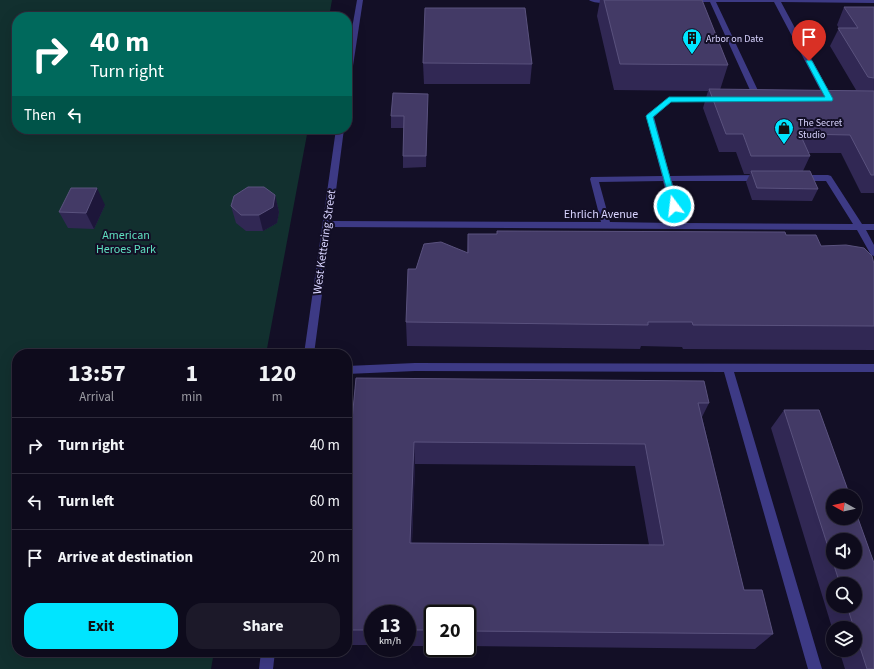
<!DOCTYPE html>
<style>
:root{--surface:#0e0b1c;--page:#1c1929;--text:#f1f3f6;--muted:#9b9ba3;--line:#2e2b3b;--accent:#00e5ff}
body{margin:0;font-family:"Source Sans 3",sans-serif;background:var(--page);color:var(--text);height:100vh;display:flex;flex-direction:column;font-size:15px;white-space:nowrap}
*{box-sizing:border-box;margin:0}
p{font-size:13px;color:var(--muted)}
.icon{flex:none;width:22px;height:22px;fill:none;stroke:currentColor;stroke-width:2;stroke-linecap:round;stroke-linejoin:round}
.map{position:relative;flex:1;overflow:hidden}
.drawer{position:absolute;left:12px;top:349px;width:340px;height:308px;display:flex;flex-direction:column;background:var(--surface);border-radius:16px;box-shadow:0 4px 16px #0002,0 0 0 1px var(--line)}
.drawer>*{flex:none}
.banner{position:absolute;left:12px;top:12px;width:340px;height:122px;border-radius:16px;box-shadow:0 4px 16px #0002,0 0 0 1px var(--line);background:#00695c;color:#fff;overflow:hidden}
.needle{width:26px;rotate:278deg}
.controls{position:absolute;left:826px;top:489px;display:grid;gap:8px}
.controls a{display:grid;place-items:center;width:36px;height:36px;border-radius:50%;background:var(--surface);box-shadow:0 4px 16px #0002,0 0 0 1px var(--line);font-size:20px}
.speed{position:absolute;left:364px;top:605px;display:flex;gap:8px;font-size:20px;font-weight:700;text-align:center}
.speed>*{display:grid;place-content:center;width:52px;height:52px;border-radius:50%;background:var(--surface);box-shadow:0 4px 16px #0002,0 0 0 1px var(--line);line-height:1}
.speed small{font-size:10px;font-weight:400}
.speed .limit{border:2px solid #111;border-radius:6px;background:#fff;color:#111}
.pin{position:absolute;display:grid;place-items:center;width:34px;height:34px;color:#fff;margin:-41px -17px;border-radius:50% 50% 50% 0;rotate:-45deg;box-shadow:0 0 4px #0007}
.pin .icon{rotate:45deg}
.me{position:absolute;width:44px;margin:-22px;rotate:345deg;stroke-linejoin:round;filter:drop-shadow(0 0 3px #0008)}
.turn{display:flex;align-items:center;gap:14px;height:84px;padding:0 12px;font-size:18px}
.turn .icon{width:52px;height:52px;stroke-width:2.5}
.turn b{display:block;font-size:28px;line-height:34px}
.then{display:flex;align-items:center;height:38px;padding:0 12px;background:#0003;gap:8px;font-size:15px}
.eta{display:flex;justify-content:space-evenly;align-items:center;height:68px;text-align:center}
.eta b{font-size:24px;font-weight:700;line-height:28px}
.button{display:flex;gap:8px;margin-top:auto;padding:8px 12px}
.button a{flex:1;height:46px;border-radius:16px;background:var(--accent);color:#111;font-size:16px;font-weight:700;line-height:46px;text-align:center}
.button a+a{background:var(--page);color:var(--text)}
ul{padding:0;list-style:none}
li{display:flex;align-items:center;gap:12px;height:56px;padding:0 12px;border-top:1px solid var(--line)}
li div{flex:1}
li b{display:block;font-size:15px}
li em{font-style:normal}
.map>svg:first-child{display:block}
.green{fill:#12302f}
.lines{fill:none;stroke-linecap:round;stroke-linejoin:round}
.minor{fill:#3d3a85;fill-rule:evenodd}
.wall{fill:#312854;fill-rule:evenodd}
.shaded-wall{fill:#1d163a}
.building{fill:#433a66;stroke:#5a527e;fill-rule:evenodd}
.route{fill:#00e5ff;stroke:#0095a6}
.labels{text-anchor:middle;stroke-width:4;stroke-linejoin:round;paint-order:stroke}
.far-poi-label{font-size:10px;fill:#d9d4ff;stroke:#130f26;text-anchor:start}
.street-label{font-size:12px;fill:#d9d4ff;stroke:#130f26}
.park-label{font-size:12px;fill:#5fe0c0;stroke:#130f26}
</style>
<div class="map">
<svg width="874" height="669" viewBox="0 0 874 669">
<rect width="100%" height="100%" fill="#130f26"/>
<path class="green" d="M0,0h332l-3,17h-312v112h291l-42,225h-249v298h197l-3,17h-211z"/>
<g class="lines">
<g class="minor">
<path d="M357,0h6l-12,79 -4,2v-24z"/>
<path d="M589,0h28c-5,4 -23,4 -28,0z"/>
<path d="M685,0h189v3l-93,-1 52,97 -4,2 -4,-2 -51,-97h-58l46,97 -4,2 -4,-2 -44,-97h-22z"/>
<path d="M719,97l4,2 -1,2 -51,1 -17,15 16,59 90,-1 4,3 -4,3h-88l11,42 170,1 -27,-43h-26l-4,-3 4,-3h28l3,1 31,48h12v6h-8l8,15v11l-3,-1 -14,-25 -526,-3 -17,127h-10l32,-225h8l-12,92 269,1 -11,-43 1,-2 71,-1 -16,-60 1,-2 22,-16zM663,181l11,42 -64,-1 -11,-40z"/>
<path d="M415,363l459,1v8h-140l88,297h-14l-84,-297 -309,-1 -68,3v-8z"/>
<path d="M261,652h14l-2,17h-14z"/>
</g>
</g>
<g class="wall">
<path d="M600,0h102l26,65 -8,25h136l-26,-44 9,-18 -2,-3 7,-18h30v186h-13l-20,-40h-33l2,3 -7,15 15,18 -6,12 -60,-1 -6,-18 4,-8h-6l-8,-22h-17l-16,-44 5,-17 -94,-1 -17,-74z"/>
<path d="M423,63l109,1 -2,20h-106z"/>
<path d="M428,94l-2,73 -23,1v-12l1,-28h-13v-12z"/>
<path d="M275,195l4,17 -2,11 -14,8h-17l-10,-8 -5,-17z"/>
<path d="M105,205l-11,24 -26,-1 -9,-16z"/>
<path d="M468,234l318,1 35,11 53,18v86l-191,-1 -1,-2 -41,-1 -1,3 -233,-3 -1,-24 10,-53 51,-16z"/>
<path d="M356,378l353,25 -7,14 42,173 29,44 -18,15 -288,-3v-32h-34v32h-26v-32h-34v31h-26v-172zM415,464l220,2 14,79 -237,-2z"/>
<path d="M784,410h35l31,86h-17v22h22v-8l19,53v106h-29l-6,-19h16v-22h-22v3l-62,-203zM833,540h22v22h-22zM833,584h22v22h-22z"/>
</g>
<g class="shaded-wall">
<path d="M428,94v11l-2,62v-11z"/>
<path d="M97,188l8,17 -11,24 -8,-16z"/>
<path d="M275,195l4,17 -2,11 -14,8 -4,-16z"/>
<path d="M414,442l1,22 -4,97 -1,-18z"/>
</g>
<g class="building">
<path d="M604,0h98l26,65 -108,-1z"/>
<path d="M844,7h30v71l-6,-1 -30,-49h20z"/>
<path d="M425,8h100l7,56 -109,-1z"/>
<path d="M709,89l165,2v84h-3l-21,-40 -50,-1 10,22h-59l-8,-22h-17z"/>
<path d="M393,93l35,1 -2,62h-23l1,-40h-13z"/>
<path d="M751,171h59l8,18 -61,-1z"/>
<path d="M248,187h16l11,8 -2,12 -14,8h-18l-10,-9 3,-10z"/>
<path d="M71,188h26l-11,25 -27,-1z"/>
<path d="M497,231l288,1 1,3h30l5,11 25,-1 18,3 8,8 2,8v62l-181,-1 -1,-3h-44v3l-242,-3 2,-53h8l8,-25 17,-2 27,11v-19h29z"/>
<path d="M356,378l348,3 5,22h-11l46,187h18l11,44 -306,-3v-17h-34v16h-26v-16h-34v16h-26v-157zM414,442l231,2 19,101 -254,-2z"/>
<path d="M784,410h35l31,86h-17v22h22v-8l19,53v106h-7l-12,-37v-4h-1l-7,-22h8v-22h-15zM833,540h22v22h-22z"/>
</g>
<path class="route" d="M809,59l3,2 21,38 -1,2 -161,1 -18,15 25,89 -1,2h-5l-26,-92 1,-1 22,-18h156l-19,-36z"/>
<defs>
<symbol id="building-pin" viewBox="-11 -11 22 30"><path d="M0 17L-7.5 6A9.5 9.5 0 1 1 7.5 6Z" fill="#00e5ff" stroke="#130f26"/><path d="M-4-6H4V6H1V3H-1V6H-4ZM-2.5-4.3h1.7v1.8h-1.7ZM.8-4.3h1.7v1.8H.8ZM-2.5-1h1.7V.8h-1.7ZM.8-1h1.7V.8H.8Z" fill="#111"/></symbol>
<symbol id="shop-pin" viewBox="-11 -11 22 30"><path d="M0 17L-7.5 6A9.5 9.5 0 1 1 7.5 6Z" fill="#00e5ff" stroke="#130f26"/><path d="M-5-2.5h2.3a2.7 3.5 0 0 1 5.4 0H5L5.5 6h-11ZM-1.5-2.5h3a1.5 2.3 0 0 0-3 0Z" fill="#111"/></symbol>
</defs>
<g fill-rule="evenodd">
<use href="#building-pin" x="681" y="27" width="22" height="30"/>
<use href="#shop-pin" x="773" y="117" width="22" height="30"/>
</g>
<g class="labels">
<g class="far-poi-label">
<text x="706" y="42">Arbor on Date</text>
<text x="798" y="126">The Secret<tspan x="798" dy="12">Studio</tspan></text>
</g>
<g class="street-label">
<text x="601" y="218">Ehrlich Avenue</text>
<text transform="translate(324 242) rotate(-82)" y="4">West Kettering Street</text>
</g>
<g class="park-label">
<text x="126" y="239">American<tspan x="126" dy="14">Heroes Park</tspan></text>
</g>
</g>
</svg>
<div class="controls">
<a><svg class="needle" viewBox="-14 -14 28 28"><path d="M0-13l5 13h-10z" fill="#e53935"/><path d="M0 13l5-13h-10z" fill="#9b9ba3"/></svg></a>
<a><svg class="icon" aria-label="sound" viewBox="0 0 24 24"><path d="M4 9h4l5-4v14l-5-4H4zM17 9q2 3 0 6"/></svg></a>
<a><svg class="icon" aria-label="search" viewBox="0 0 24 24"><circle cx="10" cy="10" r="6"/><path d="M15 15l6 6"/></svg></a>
<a><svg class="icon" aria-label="layers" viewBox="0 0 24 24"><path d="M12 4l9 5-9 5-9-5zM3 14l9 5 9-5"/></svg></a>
</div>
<div class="speed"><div>13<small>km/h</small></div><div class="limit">20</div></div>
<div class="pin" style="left:809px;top:61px;background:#d93025"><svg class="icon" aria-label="arrive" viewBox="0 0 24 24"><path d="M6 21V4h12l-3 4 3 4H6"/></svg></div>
<svg class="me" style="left:674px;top:206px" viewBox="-20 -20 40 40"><circle r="17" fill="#00e5ff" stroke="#fff" stroke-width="3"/><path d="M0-11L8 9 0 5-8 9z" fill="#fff"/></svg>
<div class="banner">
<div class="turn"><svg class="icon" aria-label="right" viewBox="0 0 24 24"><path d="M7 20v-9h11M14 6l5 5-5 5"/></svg><div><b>40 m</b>Turn right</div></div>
<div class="then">Then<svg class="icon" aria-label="left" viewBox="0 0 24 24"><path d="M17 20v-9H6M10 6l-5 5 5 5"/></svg></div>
</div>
<section class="drawer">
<div class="eta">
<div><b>13:57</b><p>Arrival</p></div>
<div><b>1</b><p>min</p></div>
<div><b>120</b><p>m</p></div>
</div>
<ul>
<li><svg class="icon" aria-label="right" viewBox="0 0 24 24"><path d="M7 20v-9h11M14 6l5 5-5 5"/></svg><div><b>Turn right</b></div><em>40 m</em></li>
<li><svg class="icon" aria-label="left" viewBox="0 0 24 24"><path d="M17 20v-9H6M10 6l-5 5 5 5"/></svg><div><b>Turn left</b></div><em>60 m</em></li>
<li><svg class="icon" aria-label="arrive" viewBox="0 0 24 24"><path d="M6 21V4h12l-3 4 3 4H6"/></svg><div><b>Arrive at destination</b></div><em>20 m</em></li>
</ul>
<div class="button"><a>Exit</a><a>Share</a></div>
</section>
</div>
